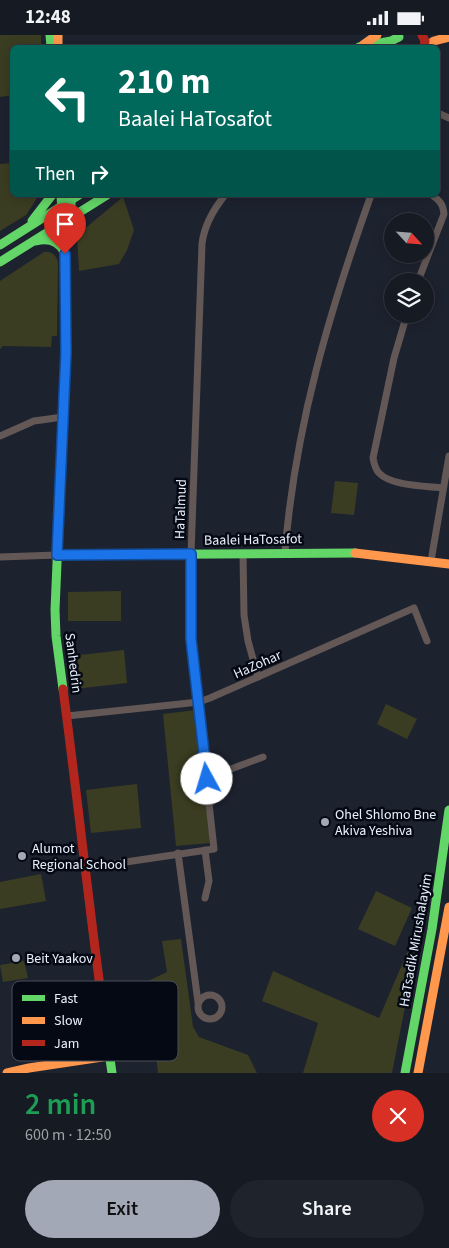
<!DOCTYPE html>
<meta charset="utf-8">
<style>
:root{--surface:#161a23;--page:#1f232b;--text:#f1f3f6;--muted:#9ea1a6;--line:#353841;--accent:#a2a8b6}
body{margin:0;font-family:"Source Sans 3",sans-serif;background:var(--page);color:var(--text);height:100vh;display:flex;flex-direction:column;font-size:19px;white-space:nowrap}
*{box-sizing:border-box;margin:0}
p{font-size:16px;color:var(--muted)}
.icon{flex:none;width:28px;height:28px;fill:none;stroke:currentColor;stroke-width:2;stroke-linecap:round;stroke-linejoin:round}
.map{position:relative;height:1038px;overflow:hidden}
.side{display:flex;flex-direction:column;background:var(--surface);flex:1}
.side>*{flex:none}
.top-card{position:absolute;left:10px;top:10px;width:430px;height:152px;border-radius:8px;box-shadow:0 2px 12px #0003,0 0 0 1px var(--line);background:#00695c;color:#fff;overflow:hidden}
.needle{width:32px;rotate:116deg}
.controls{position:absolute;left:384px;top:178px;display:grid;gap:10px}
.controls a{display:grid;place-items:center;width:50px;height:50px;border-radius:50%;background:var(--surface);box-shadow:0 2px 12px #0003,0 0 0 1px var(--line);font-size:25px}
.pin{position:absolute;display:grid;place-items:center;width:42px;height:42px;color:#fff;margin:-51px -21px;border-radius:50% 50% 50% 0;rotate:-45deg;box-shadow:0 0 5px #0007}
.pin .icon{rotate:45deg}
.me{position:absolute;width:55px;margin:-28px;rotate:354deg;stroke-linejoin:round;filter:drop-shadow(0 0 4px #0008)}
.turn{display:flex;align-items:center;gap:18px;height:105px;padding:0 25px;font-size:22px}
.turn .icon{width:65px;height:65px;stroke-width:2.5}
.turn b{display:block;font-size:35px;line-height:42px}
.then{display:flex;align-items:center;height:48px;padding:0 25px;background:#0003;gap:10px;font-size:19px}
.round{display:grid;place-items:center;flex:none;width:52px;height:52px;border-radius:26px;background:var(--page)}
.headline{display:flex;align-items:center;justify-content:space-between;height:85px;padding:0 25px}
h1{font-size:30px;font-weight:600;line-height:38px;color:#1e9e55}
.button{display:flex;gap:10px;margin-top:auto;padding:10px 25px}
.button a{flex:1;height:58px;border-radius:30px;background:var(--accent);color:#111;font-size:20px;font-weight:600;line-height:58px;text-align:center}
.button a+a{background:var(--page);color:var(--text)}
.status{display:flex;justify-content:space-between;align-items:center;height:35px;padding:0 25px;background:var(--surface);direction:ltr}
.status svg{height:14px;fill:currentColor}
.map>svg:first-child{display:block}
.green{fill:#3b3d22}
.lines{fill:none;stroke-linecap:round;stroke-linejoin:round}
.street{stroke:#635856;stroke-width:7}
.fast{stroke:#63d668;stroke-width:9}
.slow{stroke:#ff974d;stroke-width:9}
.jam{stroke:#b3261e;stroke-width:9}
.route-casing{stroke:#114b97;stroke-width:12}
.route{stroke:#1a73e8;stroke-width:9}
.poi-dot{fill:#a2a8b6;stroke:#050913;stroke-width:2}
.labels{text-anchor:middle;stroke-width:5;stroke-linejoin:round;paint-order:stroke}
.street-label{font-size:14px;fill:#eaf0fe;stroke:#050913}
.poi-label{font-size:14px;fill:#eaf0fe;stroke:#050913;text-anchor:start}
.key{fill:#050913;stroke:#4a4e5a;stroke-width:1}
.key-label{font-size:14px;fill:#eaf0fe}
</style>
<div class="status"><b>12:48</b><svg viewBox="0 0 49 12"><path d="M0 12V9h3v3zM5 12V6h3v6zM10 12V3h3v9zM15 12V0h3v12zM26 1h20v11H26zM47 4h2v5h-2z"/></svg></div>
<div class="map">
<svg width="449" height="1038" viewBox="0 0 449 1038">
<rect width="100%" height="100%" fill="#1d222f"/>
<g class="green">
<path d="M0,0h41v12h-29v48l-12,2z"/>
<path d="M12,128v32h27l-13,20 -26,16v-67z"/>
<path d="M123,162l11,33 -7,20 -8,14 -40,7 -2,-36z"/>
<path d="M44,217c8,-1 13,4 14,11l-1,73h-5l-1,11 -48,-1 -3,3v-68z"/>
<path d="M335,446l23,2 -4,32 -23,-2z"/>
<path d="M121,556v30h-53v-29z"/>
<path d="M124,615l3,33 -52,6 -4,-33z"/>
<path d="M386,669l31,15 -10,20 -30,-15z"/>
<path d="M196,675l14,133 -34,3 -13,-132z"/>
<path d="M137,749l4,44 -50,5 -5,-43z"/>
<path d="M41,839l5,27 -46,8v-27z"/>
<path d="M376,856l36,17 -17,38 -37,-17z"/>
<path d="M423,881l-31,157h-89l15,-50 -56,-22 11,-30 106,47z"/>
<path d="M181,904l12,88 6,10 49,18 9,18h-99l-10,-92 19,-9 -5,-31z"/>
<path d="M24,926l4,17 -25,4 -3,-17z"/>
</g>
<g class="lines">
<g class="street">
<path d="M438,78l11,5"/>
<path d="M418,246l26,-67c-1,-10 -4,-13 -12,-19"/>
<path d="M407,279l-13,44 -21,100c1,5 2,11 6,15 12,13 47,13 64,15"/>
<path d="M0,401l34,-15 29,-4"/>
<path d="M285,517c10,-125 44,-239 86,-357"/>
<path d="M243,519l1,61 4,26 10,36"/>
<path d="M0,522l57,-2"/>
<path d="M431,526l18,-105"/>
<path d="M67,681l132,-14 11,-4 204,-90 13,33"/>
<path d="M207,743l56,-21"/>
<path d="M205,815l4,31 -4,17"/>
<path d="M178,818l20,149"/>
<path d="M85,833l129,-19 -23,-210v-85l11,-310c2,-19 11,-34 23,-49"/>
<circle cx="210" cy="972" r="12"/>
</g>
<g class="fast">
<path d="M50,0l1,12"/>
<path d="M359,12l32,-6 8,-4"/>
<path d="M61,160l5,89v68l-11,258 1,26 7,53"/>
<path d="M32,186l20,-26"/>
<path d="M36,206c12,-3 22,-1 28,11"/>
<path d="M67,207l4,-25v-19"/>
<path d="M0,210l79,-50"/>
<path d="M0,227l107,-67"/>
<path d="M57,520l298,-2"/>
<path d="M102,967l10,71"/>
<path d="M405,1038l27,-144 17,-119"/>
</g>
<g class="slow">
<path d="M58,0v12"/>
<path d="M363,10l14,-10"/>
<path d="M425,12l9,-6 15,-4"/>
<path d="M355,518l94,11"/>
<path d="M7,1038l22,-5 80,-12"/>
<path d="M418,1038l31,-166"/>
</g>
<g class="jam">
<path d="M422,0l3,6 -1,6"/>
<path d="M63,654c14,104 25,209 39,313"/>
</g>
</g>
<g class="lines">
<defs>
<path id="route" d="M65,219l1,98 -9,203 134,-1v85l16,140"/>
</defs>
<use href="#route" class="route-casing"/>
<use href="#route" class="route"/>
</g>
<g class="poi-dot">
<circle cx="325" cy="787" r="5"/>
<circle cx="22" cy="821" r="5"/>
<circle cx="16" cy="923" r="5"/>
</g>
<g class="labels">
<g class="street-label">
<text transform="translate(180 474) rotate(-88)" y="5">HaTalmud</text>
<text transform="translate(253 504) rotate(-1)" y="5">Baalei HaTosafot</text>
<text transform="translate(74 628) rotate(83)" y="5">Sanhedrin</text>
<text transform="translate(257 629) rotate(-24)" y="5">HaZohar</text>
<text transform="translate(415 905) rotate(-80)" y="5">HaTsadik Mirushalayim</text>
</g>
<g class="poi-label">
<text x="335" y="784">Ohel Shlomo Bne<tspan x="335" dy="16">Akiva Yeshiva</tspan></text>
<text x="32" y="818">Alumot<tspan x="32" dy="16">Regional School</tspan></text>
<text x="26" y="928">Beit Yaakov</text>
</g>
</g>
<rect x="12" y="946" width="166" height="80" rx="8" class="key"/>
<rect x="22" y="960" width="23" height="6" fill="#63d668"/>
<rect x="22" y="982" width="23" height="7" fill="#ff974d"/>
<rect x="22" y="1005" width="23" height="6" fill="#b3261e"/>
<g class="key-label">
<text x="54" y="968">Fast</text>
<text x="54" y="990">Slow</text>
<text x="54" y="1013">Jam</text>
</g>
</svg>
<div class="controls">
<a><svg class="needle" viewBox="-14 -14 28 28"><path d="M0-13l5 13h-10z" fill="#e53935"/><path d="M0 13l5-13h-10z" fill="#9ea1a6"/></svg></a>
<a><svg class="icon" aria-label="layers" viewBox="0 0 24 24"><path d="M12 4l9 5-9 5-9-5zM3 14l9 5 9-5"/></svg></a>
</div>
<div class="pin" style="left:65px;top:219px;background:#d93025"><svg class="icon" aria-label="arrive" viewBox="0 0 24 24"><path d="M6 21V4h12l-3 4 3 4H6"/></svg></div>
<svg class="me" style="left:207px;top:744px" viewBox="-20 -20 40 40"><circle r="19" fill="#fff"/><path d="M0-13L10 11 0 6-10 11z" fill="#1a73e8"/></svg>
<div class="top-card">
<div class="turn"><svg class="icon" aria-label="left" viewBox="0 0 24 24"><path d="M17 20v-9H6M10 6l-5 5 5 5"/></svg><div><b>210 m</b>Baalei HaTosafot</div></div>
<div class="then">Then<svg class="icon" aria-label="right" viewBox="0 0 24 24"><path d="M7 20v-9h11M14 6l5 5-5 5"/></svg></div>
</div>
</div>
<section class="side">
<div class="headline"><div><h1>2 min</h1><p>600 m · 12:50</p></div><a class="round" style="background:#d93025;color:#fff"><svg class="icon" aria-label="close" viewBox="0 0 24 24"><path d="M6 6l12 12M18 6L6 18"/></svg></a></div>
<div class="button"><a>Exit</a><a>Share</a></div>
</section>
